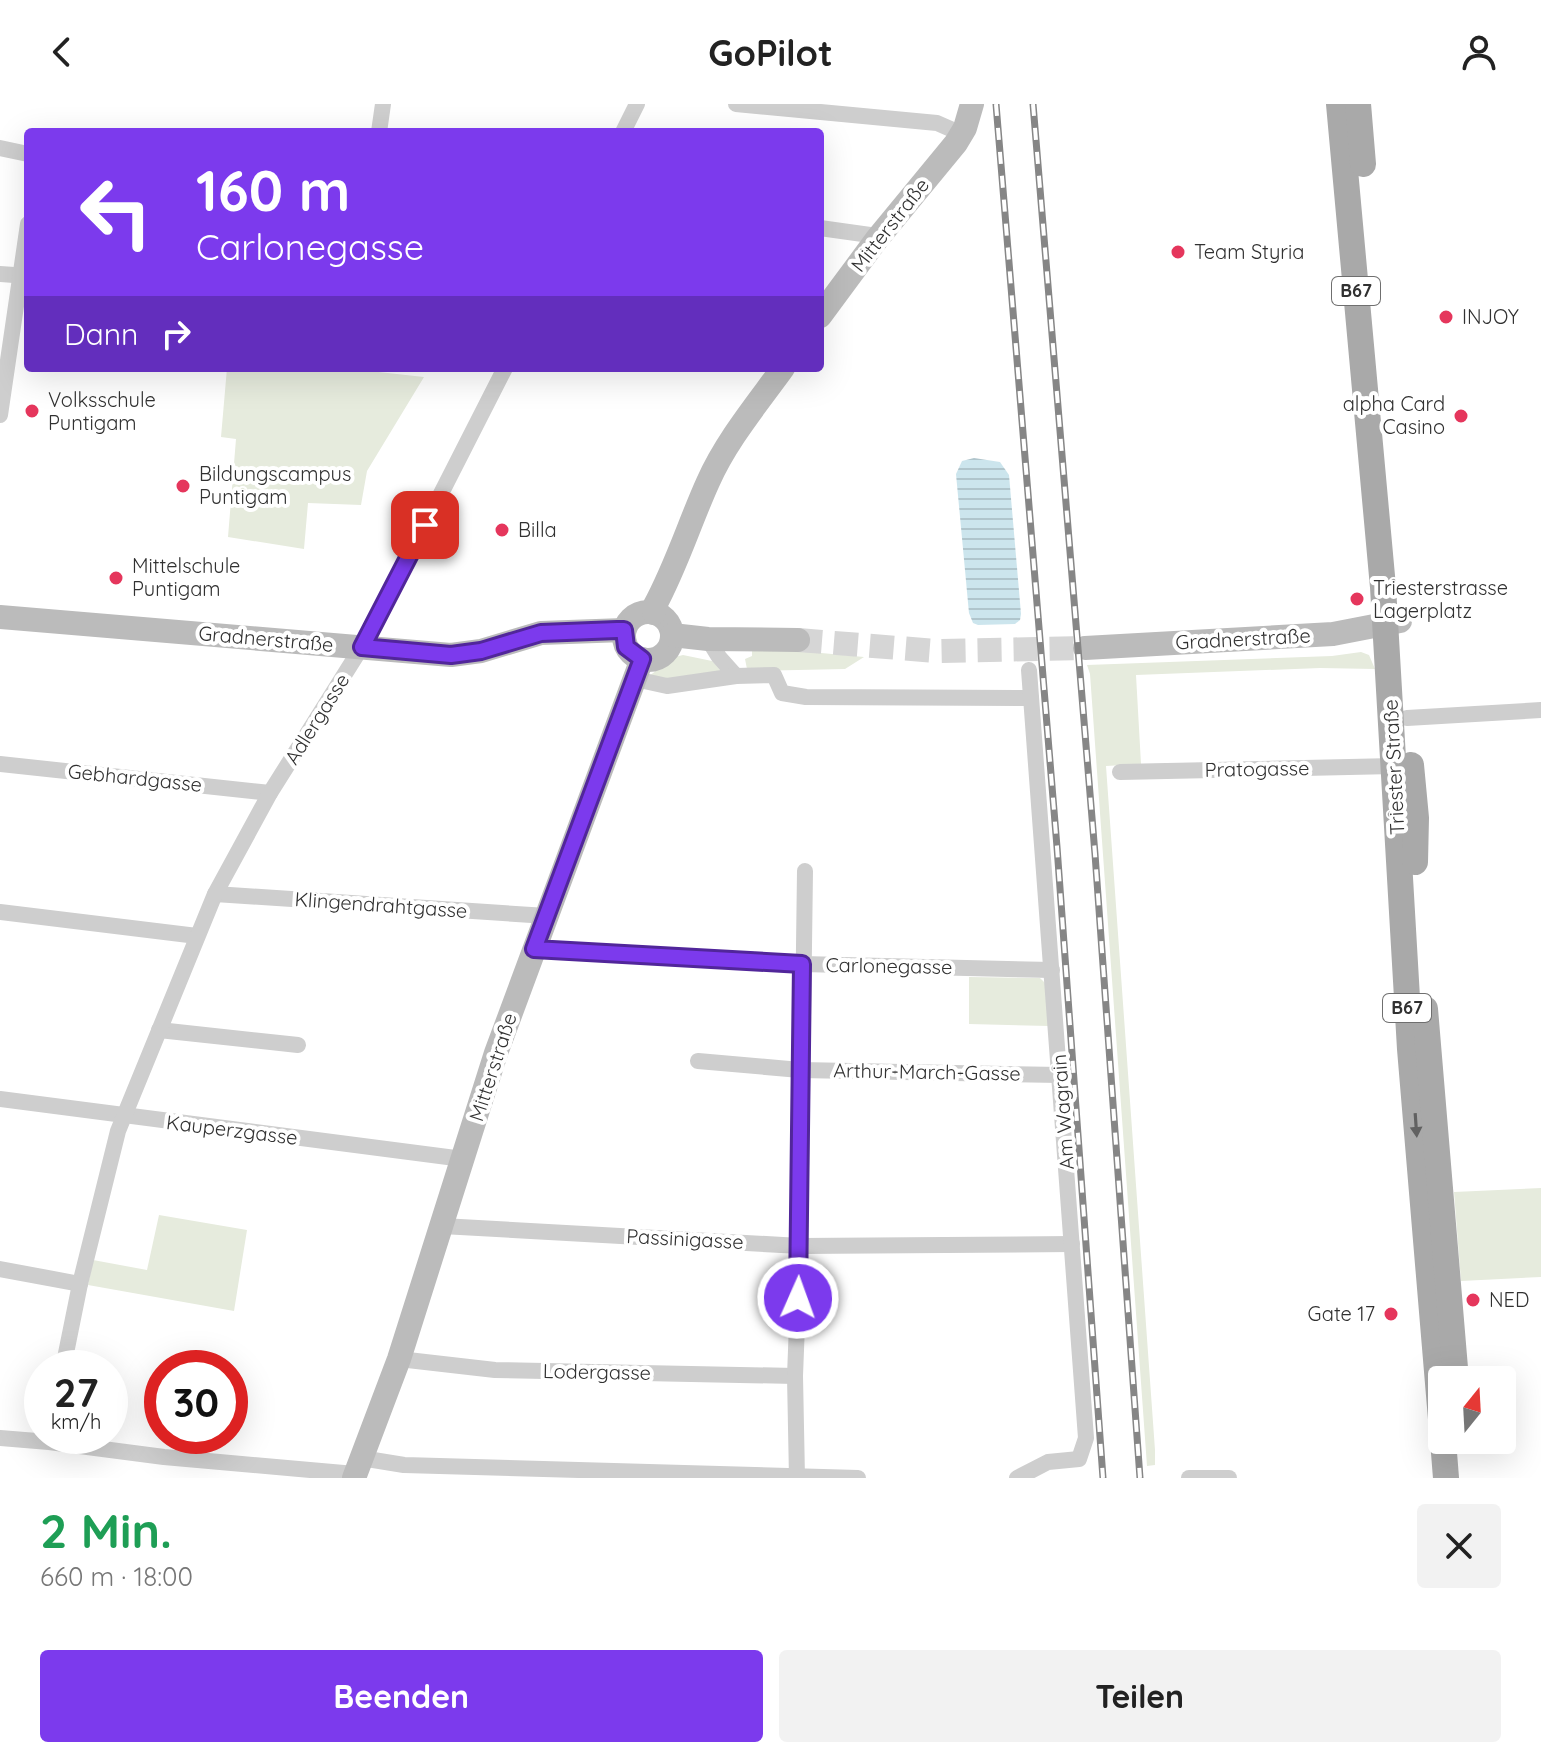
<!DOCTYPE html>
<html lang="de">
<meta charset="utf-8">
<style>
:root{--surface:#fff;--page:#f2f2f2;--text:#222;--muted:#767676;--accent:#7c3aed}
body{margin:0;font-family:Quicksand,sans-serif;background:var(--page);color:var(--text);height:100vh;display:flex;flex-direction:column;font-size:30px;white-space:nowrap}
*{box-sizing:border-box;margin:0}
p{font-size:26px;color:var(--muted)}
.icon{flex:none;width:44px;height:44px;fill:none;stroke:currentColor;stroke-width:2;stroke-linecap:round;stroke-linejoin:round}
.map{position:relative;height:1374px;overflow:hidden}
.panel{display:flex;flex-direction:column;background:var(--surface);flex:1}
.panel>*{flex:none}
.banner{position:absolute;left:24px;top:24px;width:800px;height:244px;border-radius:8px;box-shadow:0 8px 32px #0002;background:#7c3aed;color:#fff;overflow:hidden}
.needle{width:52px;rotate:18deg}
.controls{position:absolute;left:1428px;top:1262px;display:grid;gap:16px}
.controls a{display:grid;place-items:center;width:88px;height:88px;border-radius:8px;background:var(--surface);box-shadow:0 8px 32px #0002;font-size:40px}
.speed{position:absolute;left:24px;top:1246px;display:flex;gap:16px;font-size:40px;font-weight:700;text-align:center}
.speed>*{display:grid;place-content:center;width:104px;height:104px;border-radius:50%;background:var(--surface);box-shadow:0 8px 32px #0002;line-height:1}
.speed small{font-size:20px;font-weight:400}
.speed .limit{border:12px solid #d22;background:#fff;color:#111}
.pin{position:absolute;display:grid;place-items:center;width:68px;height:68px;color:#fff;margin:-34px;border-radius:16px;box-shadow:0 4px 12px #0006}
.me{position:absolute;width:88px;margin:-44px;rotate:2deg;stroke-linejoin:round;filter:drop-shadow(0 0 6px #0008)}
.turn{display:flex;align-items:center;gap:28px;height:168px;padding:0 40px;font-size:36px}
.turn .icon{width:104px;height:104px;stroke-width:2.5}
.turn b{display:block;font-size:56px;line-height:68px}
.then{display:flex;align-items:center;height:76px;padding:0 40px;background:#0003;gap:16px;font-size:30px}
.round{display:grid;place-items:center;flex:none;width:84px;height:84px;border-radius:8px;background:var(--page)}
.summary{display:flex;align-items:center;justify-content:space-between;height:136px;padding:0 40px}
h1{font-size:48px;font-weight:700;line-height:60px;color:#1e9e55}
.button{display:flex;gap:16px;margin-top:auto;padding:16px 40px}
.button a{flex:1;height:92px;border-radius:8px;background:var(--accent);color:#fff;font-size:32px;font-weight:700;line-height:92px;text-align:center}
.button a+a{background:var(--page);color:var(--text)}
header{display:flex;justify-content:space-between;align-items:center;height:104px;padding:0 40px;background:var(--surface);font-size:36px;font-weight:700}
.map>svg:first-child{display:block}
.green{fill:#e6ebdd}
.water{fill:url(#water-rules)}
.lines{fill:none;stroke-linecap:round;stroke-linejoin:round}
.secondary-tunnel{stroke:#d6d6d6;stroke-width:24;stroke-dasharray:24 12;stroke-linecap:butt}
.street{stroke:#cecece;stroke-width:16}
.secondary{stroke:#bbb;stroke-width:24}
.primary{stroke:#a9a9a9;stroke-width:26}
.rail-casing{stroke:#868686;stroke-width:7}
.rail{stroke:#fff;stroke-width:4;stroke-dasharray:12;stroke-linecap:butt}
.oneway{fill:#616161}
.route-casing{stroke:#51269a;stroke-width:20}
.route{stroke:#7c3aed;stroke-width:14}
.poi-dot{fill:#e5365c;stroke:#fff;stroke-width:3}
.labels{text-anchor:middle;stroke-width:8;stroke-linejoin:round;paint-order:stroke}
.shield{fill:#fff;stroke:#6f6f6f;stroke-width:2}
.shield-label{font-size:18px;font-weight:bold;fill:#313131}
.street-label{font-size:20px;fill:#313131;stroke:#fff}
.poi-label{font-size:20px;fill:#313131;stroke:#fff;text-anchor:start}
</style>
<header><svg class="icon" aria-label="back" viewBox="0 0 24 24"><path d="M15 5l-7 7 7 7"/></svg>GoPilot<svg class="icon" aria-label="person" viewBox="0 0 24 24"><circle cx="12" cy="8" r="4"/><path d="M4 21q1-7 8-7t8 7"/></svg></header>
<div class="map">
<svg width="1541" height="1374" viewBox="0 0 1541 1374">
<defs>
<pattern id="water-rules" width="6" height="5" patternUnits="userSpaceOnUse" patternTransform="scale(2)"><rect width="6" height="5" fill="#cce5ed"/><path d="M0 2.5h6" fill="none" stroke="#b0c5cc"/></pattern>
</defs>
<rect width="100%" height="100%" fill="#fff"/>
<g class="green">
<path d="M227,264h115l82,9 -57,94 -6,34 -53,-2 -4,46 -76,-12 8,-98 -15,-2z"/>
<path d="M752,547h48l64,6 -19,12 -93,2 -5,-2 -2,-10 7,-3z"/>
<path d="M1361,548l8,3 6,14 -55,-1 -184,7 5,89 -35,2 49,684v15l-8,1 -57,-792 -3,-9 245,-9z"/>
<path d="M683,551l29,6 10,11 -48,9 -25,-5 26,-19z"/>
<path d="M969,873l71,1 7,7 2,41 -80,-2z"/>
<path d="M1541,1084v89l-80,4 -7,-89z"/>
<path d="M159,1111l88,15 -13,81 -146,-26 5,-25 54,10z"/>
</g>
<path class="water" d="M974,354l26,4 9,13 12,139 -1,6 -5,4 -37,1 -5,-2 -4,-10 -13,-139 6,-13z"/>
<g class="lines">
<path class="secondary-tunnel" d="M798,536l138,11 149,-3"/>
<g class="street">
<path d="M736,0l201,19 25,11"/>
<path d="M379,28l4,-28"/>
<path d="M623,28l14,-28"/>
<path d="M0,44l28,6"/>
<path d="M820,124l50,7 7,4"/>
<path d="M0,170l28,2"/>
<path d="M0,311l28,-191"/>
<path d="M708,535l11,18 17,19"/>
<path d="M635,575l32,7 69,-10 38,-1 8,18 24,4 225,1"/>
<path d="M1407,614l134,-8"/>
<path d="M0,660l270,29"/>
<path d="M1120,668l274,-6"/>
<path d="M215,790l332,22"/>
<path d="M0,808l197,24"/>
<path d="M534,845l268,15 250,6"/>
<path d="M159,926l139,15"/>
<path d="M698,957l102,9 260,5"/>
<path d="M0,995l463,60"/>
<path d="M442,1122l358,20 272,-2"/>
<path d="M0,1165l80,15"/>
<path d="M399,1255l96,11 300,6"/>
<path d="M63,1264l17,-84 38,-153 97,-237 55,-101 98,-156 137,-269"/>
<path d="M0,1334l49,4 115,15 191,17"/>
<path d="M361,1354l43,7 454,13"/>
<path d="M797,1374l-2,-102 5,-130 5,-375"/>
<path d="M1017,1374l31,-16 31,-3 7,-21 -57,-768"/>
<path d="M1189,1374h40"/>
</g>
<g class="secondary">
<path d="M820,212l57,-77 79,-96 9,-15 7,-24"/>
<circle cx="648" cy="532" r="24"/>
<path d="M654,509v-6c22,-40 35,-83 54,-125 18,-41 49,-78 75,-114"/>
<path d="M0,513l451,38 30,-4 60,-18 83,-3"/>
<path d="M672,531l36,4 90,1"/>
<path d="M1085,544l248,-14 67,-13"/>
<path d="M354,1374l45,-119 97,-306 146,-394"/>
</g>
<g class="primary">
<path d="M1339,0l44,483 27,462 32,382"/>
<path d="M1358,0l5,60"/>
<path d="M1411,661l5,53 -1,44"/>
<path d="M1425,905l31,371"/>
<path d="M1443,1336l3,38"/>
</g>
<defs>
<g id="rail">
<path d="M996,0l61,743 46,631"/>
<path d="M1033,0l62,750 45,624"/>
</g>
</defs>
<use href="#rail" class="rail-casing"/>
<use href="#rail" class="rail"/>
</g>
<defs><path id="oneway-solid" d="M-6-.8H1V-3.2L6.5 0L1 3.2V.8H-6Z" transform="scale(2)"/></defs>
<use class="oneway" href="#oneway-solid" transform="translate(1416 1021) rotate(86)"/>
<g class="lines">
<defs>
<path id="route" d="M425,421l-63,122 89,8 30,-4 60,-18 76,-3h7l2,17 16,12 -108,290 268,15 -4,334"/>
</defs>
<use href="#route" class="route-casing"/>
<use href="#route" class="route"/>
</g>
<g class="poi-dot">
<circle cx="1178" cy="148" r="8"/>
<circle cx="1446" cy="213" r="8"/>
<circle cx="32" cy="307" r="8"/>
<circle cx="1461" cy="312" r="8"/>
<circle cx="183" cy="382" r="8"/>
<circle cx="502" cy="426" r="8"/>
<circle cx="116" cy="474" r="8"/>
<circle cx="1357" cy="495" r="8"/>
<circle cx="1473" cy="1196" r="8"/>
<circle cx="1391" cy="1210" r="8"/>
</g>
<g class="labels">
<g class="shield">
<rect x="1332" y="173" width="48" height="28" rx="6"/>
<rect x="1383" y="890" width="48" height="28" rx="6"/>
</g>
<g class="shield-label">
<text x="1356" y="193">B67</text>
<text x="1407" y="910">B67</text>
</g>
<g class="street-label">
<text transform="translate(890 121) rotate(-52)" y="7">Mitterstraße</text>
<text transform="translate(266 535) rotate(5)" y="7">Gradnerstraße</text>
<text transform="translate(1243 535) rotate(-3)" y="7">Gradnerstraße</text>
<text transform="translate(317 615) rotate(-58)" y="7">Adlergasse</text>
<text transform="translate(1394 663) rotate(-93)" y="7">Triester Straße</text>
<text transform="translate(1257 665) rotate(-1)" y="7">Pratogasse</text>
<text transform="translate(135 674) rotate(6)" y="7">Gebhardgasse</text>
<text transform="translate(381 801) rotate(4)" y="7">Klingendrahtgasse</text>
<text transform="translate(889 862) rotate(1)" y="7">Carlonegasse</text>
<text transform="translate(493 963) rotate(-72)" y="7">Mitterstraße</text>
<text transform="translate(927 968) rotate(1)" y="7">Arthur-March-Gasse</text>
<text transform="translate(1063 1008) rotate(-94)" y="7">Am Wagrain</text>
<text transform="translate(232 1026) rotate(7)" y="7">Kauperzgasse</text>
<text transform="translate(685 1135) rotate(3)" y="7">Passinigasse</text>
<text transform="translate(597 1268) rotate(1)" y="7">Lodergasse</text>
</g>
<g class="poi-label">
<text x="1194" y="155">Team Styria</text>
<text x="1462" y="220">INJOY</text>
<text x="48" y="303">Volksschule<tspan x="48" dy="23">Puntigam</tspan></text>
<text x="1445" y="307" text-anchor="end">alpha Card<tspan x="1445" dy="23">Casino</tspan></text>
<text x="199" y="377">Bildungscampus<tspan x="199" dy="23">Puntigam</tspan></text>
<text x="518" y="433">Billa</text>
<text x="132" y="469">Mittelschule<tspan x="132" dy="23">Puntigam</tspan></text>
<text x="1373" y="491">Triesterstrasse<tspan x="1373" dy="23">Lagerplatz</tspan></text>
<text x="1489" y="1203">NED</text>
<text x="1375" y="1217" text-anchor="end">Gate 17</text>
</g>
</g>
</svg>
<div class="controls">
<a><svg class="needle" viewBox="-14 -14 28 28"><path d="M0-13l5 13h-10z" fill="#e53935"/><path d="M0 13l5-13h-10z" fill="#767676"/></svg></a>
</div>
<div class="speed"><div>27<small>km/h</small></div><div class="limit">30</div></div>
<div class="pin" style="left:425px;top:421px;background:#d93025"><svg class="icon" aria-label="arrive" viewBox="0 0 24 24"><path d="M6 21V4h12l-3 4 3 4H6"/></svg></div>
<svg class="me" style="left:798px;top:1194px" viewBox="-20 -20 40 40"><circle r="17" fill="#7c3aed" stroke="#fff" stroke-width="3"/><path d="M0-11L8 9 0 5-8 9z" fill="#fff"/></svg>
<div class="banner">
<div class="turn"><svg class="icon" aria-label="left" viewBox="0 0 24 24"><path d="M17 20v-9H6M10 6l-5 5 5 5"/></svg><div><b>160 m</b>Carlonegasse</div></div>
<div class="then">Dann<svg class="icon" aria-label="right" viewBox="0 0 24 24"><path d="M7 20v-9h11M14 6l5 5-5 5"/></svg></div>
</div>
</div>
<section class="panel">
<div class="summary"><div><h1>2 Min.</h1><p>660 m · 18:00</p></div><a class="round"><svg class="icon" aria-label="close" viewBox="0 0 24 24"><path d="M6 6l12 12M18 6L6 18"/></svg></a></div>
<div class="button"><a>Beenden</a><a>Teilen</a></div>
</section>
